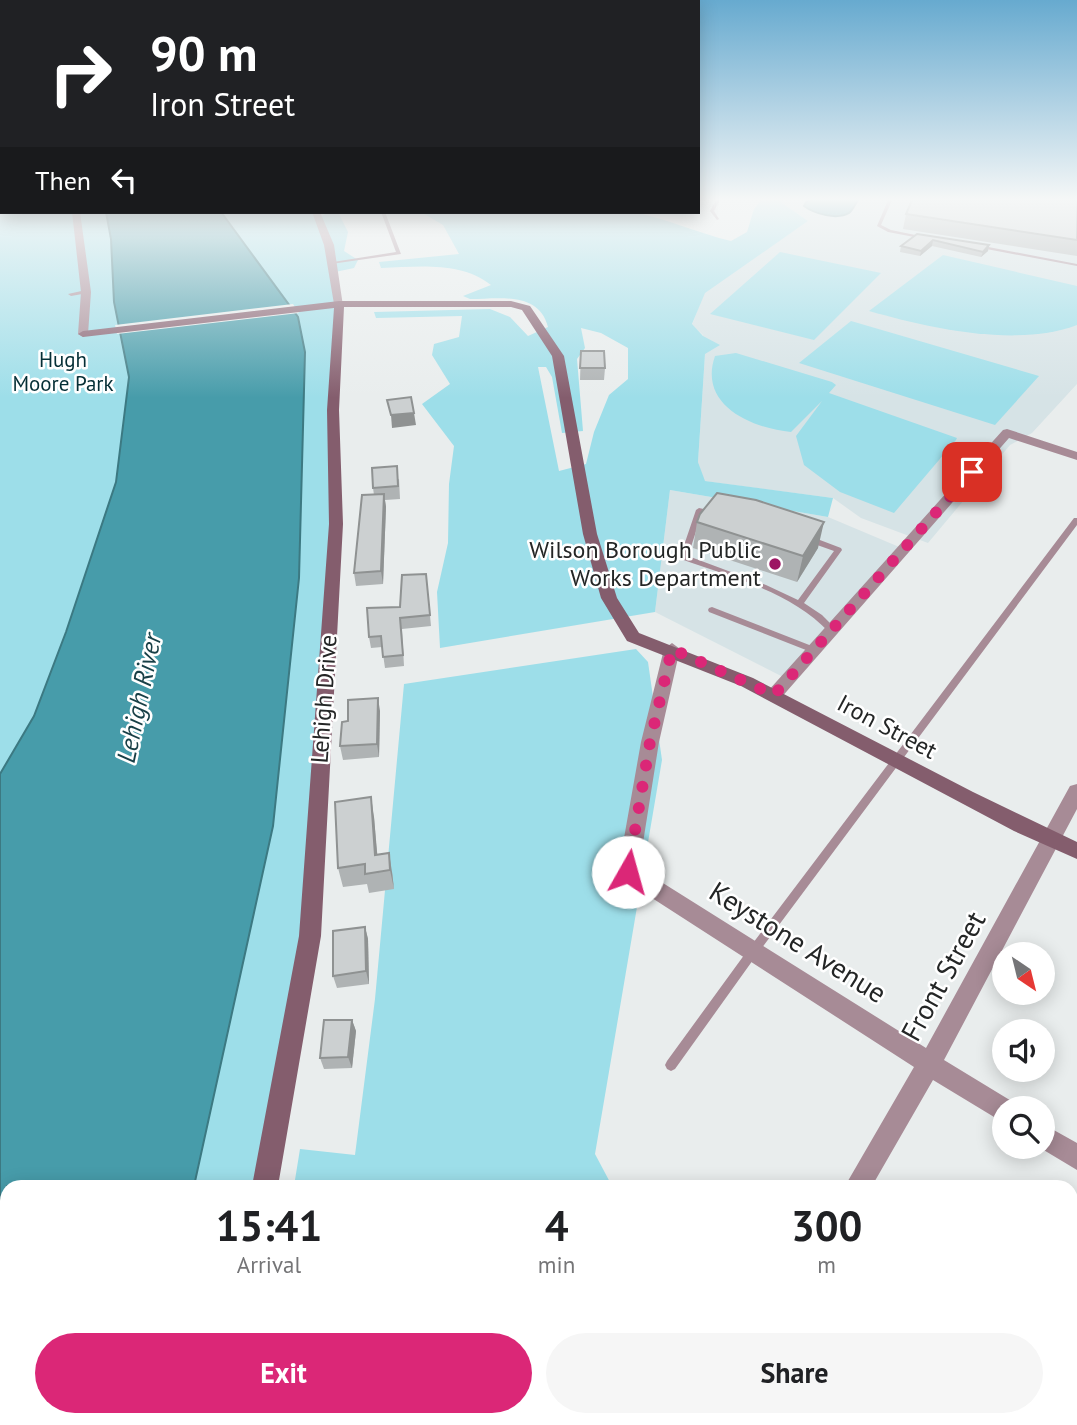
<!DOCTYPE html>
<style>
:root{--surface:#fff;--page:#f6f6f6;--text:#202124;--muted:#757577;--accent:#db2777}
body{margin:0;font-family:"PT Sans",sans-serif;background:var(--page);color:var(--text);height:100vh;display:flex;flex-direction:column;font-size:26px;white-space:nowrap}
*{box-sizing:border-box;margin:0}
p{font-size:23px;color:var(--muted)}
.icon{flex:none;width:38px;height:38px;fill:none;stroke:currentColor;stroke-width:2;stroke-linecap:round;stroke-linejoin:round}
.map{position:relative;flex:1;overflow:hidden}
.side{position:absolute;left:0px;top:1180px;width:1078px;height:247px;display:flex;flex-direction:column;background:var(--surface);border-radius:21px 21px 0 0;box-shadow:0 4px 18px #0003}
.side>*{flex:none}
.banner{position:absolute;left:0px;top:0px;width:700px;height:214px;box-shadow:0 4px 18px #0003;background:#202124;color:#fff;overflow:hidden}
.needle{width:46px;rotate:145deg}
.tools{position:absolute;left:992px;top:942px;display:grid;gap:14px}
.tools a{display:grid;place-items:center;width:63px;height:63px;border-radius:50%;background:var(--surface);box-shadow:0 4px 18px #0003;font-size:35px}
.pin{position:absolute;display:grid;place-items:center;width:60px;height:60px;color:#fff;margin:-30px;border-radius:14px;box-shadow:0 4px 10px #0006}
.me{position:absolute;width:77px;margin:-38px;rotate:7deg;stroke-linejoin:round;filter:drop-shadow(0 0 5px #0008)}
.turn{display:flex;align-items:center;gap:24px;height:147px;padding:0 35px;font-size:32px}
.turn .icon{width:91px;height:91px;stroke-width:2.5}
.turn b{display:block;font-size:49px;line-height:60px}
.then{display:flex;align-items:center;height:66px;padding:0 35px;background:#0003;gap:14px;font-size:26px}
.eta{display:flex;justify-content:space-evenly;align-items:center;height:119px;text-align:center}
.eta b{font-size:42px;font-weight:600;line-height:49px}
.cta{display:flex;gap:14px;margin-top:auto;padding:14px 35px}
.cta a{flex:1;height:80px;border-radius:42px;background:var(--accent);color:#fff;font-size:28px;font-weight:600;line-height:80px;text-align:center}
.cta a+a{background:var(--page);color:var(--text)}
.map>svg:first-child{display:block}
.built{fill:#d6e3e6}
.green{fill:#9ddee9;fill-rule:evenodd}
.water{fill:#479caa;stroke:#3c7982;stroke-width:2}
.pier{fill:#e9eded}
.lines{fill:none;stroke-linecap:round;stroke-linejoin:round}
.lane{fill:#a78b96;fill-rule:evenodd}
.street{fill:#a78b96;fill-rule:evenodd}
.secondary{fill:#845d6d;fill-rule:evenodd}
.wall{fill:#afb3b4}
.shaded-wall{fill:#8f9292}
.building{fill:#ccd0d1;stroke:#8f9292;stroke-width:2}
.route{stroke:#db2777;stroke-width:12;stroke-dasharray:0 21.6}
.poi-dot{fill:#9d1463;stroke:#fff;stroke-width:2.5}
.labels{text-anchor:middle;stroke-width:5;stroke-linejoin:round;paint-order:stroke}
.far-park-label{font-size:21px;fill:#052f36;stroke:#fff}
.poi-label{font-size:24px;fill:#242626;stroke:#fff;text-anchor:end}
.street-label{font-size:24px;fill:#242626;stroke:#fff}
.water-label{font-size:26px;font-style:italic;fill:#173f46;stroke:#fff}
.near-street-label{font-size:28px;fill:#242626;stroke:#fff}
</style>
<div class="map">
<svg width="1077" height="1425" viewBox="0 0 1077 1425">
<rect width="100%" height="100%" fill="#e9eded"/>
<g class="built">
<path d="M779,198h298v186l-45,49 -22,12 -82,98 -67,-25 -28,-20 -129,-17 -6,-19 7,-108 -2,-19 -11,-10 12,-32 104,-72 -26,-18z"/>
<path d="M670,490l158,27 76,32 -117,130 -132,-67z"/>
</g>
<g class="green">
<path d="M0,198l2,14h104l5,27 3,63 15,75 -13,105 -50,150 -32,84 -34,58z"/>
<path d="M763,198h16l3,5 26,18 -103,72 -13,31 11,12 17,9 -15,9 -7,108 7,19 128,17 -5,19 -158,-27 -15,122 -215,36 -3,-56 11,-49 1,-59 5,-38 -32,-42 28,-20 -18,-29 2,-11 25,-7 3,-21 -86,2 -2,-6 116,-3 20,8 18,19 20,-9c-9,-36 -49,-28 -78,-28l-7,-3 28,-11c-31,-24 -73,-18 -110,-17l-2,-6 80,-8 -16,-29 -22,-13h209c34,5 67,21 101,29l16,-9 7,-23zM581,328l20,5 27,15v31l-19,16 -15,37 -8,32 -27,7 -21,-104h8l6,10 10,56 21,-2 -6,-72 8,-11z"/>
<path d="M221,212h95l4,6 5,-4 -1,-2h14l10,20 -4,19 14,9 -4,8 -19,4 1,252 -26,412 -45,250h-71l79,-360 26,-248 6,-226 -7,-35z"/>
<path d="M780,252l101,21 -67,67 -104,-26z"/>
<path d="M943,255l134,31v39c-60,23 -148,3 -208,-14z"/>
<path d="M851,321l188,55 -44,49 -196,-62z"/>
<path d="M736,353l96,29 4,3 -7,8 128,45 -1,2 -62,73 -54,-21 -36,-27 -8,-29 26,-35 -31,31c-40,-4 -93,-27 -76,-76z"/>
<path d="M636,649l12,13 14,98 -67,394 17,32h-318l6,-37 55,6 20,-156 29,-315z"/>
<path d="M340,1419h290l9,6h-297z"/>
</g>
<g class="water">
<path d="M817,198h42c-3,5 -6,12 -10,15 -12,7 -34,1 -45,-7l2,-4z"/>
<path d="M106,212h115l77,105 7,35 -6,226 -26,248 -79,360h-187v233h136l-2,6h-141v-651l34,-58 32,-84 50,-150 13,-105 -15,-75 -3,-63z"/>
</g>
<path class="pier" d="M293,304l6,9 -182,21 -2,-9z"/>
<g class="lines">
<g class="lane">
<path d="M717,198h4l-7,13 5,8 -2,1 -7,-9z"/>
<path d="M889,198h4l-12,27 10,5 34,7v2l-37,-7 -11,-6z"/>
<path d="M381,212h4l16,42 -70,10v-2h2l63,-10z"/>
<path d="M978,245l99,19v2l-101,-19v-2z"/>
<path d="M86,290l2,1v2l-17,3 -3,-2z"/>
<path d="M699,508l18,4 2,1 -4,2 -13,-2 -14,43 78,29 32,15 36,-49 -28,-10v-4h6l29,11 1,2 -38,53 18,12 13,13 1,2 -1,2h-6c-39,-41 -96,-54 -148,-73l-1,-2 16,-47z"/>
<path d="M1074,518h3v7l-319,428 -83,116 -4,2 -4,-2 -2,-4 2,-4 83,-114z"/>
<path d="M712,607l105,41 1,2 -4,3 -3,-1 -102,-40 -1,-2 1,-2z"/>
<path d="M1077,1363v28l-1,2 -5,2v-28l1,-2z"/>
<path d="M1053,1419h15l-2,6h-14z"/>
</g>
<g class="street">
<path d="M72,212h8l11,80 -3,42 -5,3 -5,-3 3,-42z"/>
<path d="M312,212h8l14,33 9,61 -9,-2 -10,-59z"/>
<path d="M1007,429l70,23v8l-68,-22 -229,261h-12l-3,-4 3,-4 235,-261z"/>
<path d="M672,643l8,6 -21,93 -20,126 287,180 144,-262 7,-2v25l-133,251 69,42 2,6h-11v15l-71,-43 -61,106h-27l69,-119 -293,-189 -3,-6 23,-130 23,-93z"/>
<path d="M1043,1124l34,19v27l-40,-24h6z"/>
<path d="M804,1419h34l2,6h-33z"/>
</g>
<g class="secondary">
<path d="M339,301h172l19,5 34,50 33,178 20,64 22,35 114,45 220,114 104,50v17l-63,-28 -273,-145 -114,-45 -26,-43 -18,-64 -31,-178 -30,-46 -11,-3h-167l-5,103 4,114 -22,412 -43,250h-26l47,-250 30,-412 -2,-114 7,-102 -251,29 -5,-3 5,-3z"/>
<path d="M208,1419h30l-1,6h-30z"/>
</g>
</g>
<g class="wall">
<path d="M1077,198v58l-174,-27 3,-15z"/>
<path d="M917,234l72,11 -1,6 -7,6 -49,-11 -12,10 -20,-4 1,-6z"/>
<path d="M581,351l24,17 -1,12h-24z"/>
<path d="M399,479l1,20 -15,1 1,7 -3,77 -27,2 -2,-13 20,-78 -1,-7z"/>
<path d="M697,522l121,26 -21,34 -104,-34z"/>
<path d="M426,574l5,52 -29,3 2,37 -19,2 -3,-21 -11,1 -2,-11 31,-30z"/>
<path d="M380,711l-1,46 -36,3 -3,-14 8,-25z"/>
<path d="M374,817l3,38 15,17 2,17 -25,4 -2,-9 -24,3 -5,-19z"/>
<path d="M365,927l3,12 1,45 -32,4 -4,-12z"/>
<path d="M352,1020l4,11 -4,37 -28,1 -4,-11z"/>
</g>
<g class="shaded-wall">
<path d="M933,240l-1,6 -12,10 1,-5z"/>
<path d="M989,245l-1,6 -7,6 2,-5z"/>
<path d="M414,413l2,12 -24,3 -1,-13z"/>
<path d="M384,494l2,13 -3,77 -2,-13z"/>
<path d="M824,522l-6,26 -21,34 6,-26z"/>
<path d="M378,698l2,13 -1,46 -2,-13z"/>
<path d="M371,797l3,20 5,57 -4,-19z"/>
<path d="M389,853l3,19 2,17 -4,-19z"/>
<path d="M365,927l3,12 1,45 -3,-13z"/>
<path d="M352,1020l4,11 -4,37 -4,-11z"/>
</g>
<g class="building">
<path d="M913,198h164v42l-171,-26z"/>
<path d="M917,234l72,11 -6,7 -50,-12 -12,11 -20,-5z"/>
<path d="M581,351h23l1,17h-25z"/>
<path d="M411,397l3,16 -23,2 -4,-15z"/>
<path d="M397,466l1,20 -25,2 -1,-20z"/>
<path d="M717,493l39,7 68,22 -21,34 -106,-34 3,-8z"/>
<path d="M384,494l-3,77 -27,2 8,-78z"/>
<path d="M426,574l4,41 -30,3 3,37 -20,2 -2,-21 -12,1 -2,-29 33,-1 2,-32z"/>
<path d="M378,698l-1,46 -37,2 2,-24 6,-1v-21z"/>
<path d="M371,797l4,58 14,-2 1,17 -25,4v-10l-27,4 -3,-66z"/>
<path d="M365,927l1,44 -33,5v-45z"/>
<path d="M324,1020h28l-4,37 -28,1z"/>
</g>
<linearGradient id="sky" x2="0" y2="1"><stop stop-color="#67aacf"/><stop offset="0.5" stop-color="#f5f7f7"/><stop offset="1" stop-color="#f5f7f7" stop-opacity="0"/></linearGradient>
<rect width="1077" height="398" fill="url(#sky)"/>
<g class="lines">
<path class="route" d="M628,872l22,-130 22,-93 102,46 198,-223"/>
</g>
<circle class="poi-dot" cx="775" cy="564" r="7"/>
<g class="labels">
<g class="far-park-label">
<text x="63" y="367">Hugh<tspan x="63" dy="24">Moore Park</tspan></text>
</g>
<g class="poi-label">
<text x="761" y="558">Wilson Borough Public<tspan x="761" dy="28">Works Department</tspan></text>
</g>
<g class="street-label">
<text transform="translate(324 699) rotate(-86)" y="8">Lehigh Drive</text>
<text transform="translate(887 727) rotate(28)" y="8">Iron Street</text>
</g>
<g class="water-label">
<text transform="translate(139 698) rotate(-78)" y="9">Lehigh River</text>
</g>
<g class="near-street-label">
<text transform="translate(798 942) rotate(32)" y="10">Keystone Avenue</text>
<text transform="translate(943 976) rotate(-61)" y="10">Front Street</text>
</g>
</g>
</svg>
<div class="tools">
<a><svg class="needle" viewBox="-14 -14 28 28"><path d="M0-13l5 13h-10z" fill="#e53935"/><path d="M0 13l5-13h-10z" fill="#757577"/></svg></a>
<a><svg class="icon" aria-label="sound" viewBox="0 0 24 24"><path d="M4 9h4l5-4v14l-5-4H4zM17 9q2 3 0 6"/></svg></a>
<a><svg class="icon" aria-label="search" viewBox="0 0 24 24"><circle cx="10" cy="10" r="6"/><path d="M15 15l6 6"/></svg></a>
</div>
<div class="pin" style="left:972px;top:472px;background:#d93025"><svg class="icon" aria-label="arrive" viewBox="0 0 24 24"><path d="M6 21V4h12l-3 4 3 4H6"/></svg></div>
<svg class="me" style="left:628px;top:872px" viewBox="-20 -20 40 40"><circle r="19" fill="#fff"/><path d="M0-13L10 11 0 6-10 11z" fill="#db2777"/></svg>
<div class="banner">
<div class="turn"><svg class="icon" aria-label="right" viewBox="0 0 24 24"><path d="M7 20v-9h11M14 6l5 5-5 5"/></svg><div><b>90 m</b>Iron Street</div></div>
<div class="then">Then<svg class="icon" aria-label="left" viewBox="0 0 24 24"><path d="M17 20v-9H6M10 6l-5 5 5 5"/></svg></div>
</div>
<section class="side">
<div class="eta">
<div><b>15:41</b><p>Arrival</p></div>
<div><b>4</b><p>min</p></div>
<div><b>300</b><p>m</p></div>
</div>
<div class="cta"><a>Exit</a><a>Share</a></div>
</section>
</div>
